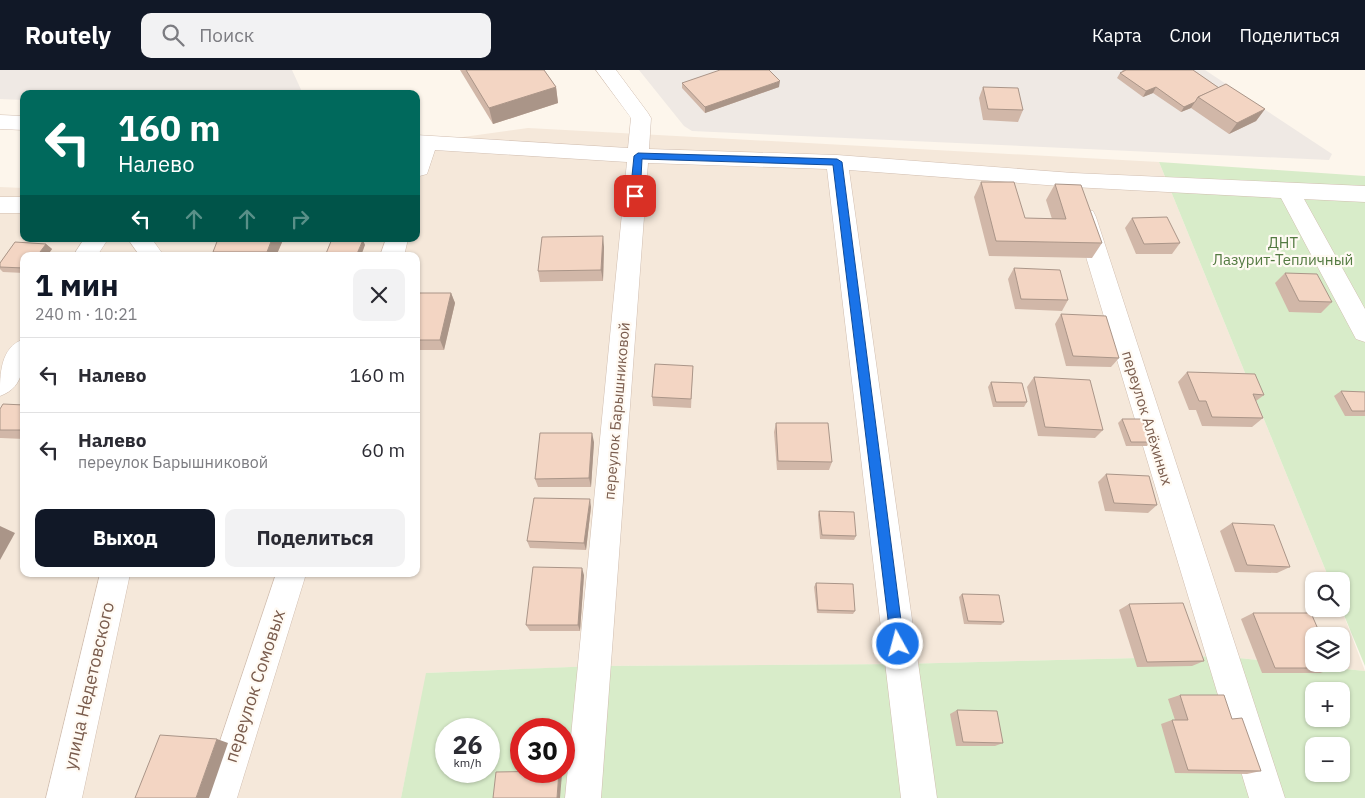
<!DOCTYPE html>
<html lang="ru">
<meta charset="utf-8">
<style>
:root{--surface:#fff;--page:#f2f2f3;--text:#2b2b33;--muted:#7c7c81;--line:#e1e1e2;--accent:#111827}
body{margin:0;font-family:"IBM Plex Sans",sans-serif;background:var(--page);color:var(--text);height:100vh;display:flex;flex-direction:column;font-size:19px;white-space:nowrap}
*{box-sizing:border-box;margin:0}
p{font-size:16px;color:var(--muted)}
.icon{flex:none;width:28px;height:28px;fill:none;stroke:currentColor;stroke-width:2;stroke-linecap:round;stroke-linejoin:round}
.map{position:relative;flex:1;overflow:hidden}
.side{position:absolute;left:20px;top:182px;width:400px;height:325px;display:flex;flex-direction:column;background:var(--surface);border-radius:10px;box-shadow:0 1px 4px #0004}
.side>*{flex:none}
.banner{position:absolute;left:20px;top:20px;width:400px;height:152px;border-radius:10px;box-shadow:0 1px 4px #0004;background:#00695c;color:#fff;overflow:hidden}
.fabs{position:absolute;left:1305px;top:502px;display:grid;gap:10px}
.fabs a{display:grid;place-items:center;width:45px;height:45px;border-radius:10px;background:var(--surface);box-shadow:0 1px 4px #0004;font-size:25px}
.speed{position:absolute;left:435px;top:648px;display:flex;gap:10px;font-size:25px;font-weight:700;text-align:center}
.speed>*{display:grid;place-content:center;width:65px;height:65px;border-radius:50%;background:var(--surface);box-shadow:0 1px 4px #0004;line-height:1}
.speed small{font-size:12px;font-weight:400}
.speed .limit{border:8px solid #d22;background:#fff;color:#111}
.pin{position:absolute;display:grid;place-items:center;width:42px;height:42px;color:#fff;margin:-21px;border-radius:10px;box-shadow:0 2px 8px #0006}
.me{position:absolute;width:55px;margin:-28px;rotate:353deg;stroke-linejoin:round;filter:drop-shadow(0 0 4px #0008)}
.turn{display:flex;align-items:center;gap:18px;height:105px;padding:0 15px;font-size:22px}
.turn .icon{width:65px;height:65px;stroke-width:2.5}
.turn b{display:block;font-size:35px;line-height:42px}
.lanes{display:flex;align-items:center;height:48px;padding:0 15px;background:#0003;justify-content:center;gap:25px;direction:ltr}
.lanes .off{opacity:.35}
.round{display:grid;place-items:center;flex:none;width:52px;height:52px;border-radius:10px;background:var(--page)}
.headline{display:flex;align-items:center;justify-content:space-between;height:85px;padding:0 15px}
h1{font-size:30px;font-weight:700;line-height:38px;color:var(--accent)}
.button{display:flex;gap:10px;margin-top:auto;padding:10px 15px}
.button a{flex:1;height:58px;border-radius:10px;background:var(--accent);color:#fff;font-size:20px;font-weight:700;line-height:58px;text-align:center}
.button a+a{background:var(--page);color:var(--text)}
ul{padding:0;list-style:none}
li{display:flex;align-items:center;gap:15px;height:75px;padding:0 15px;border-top:1px solid var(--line)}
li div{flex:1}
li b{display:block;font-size:19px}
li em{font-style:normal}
header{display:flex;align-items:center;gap:30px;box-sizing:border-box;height:70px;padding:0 25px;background:var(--accent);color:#fff}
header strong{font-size:24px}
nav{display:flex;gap:28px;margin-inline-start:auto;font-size:18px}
.search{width:350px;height:45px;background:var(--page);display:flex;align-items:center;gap:12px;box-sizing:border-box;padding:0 18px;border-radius:10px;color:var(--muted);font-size:19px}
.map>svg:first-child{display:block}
.residential{fill:#f5e8da;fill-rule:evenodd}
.industrial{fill:#efe9e4}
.green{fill:#d8ecc9;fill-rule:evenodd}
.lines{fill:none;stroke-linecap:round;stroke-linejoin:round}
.minor-casing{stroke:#d1beb0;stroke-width:1}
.minor{fill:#fff;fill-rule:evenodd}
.wall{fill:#d1b7a8}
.shaded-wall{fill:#aa9588}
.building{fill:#f3d5c3;stroke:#aa9588}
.route{fill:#1a73e8;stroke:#114b97}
.labels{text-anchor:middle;stroke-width:4.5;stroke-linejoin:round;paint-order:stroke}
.park-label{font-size:15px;fill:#537a41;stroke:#fffaf3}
.street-label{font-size:15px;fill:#7a5c4d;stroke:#fffaf3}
.near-street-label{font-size:18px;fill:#7a5c4d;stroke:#fffaf3}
</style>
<header>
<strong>Routely</strong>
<div class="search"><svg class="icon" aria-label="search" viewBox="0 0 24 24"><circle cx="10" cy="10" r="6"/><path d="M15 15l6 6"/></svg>Поиск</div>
<nav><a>Карта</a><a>Слои</a><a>Поделиться</a></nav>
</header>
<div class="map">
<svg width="1365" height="728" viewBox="0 0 1365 728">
<rect width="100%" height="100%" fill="#fdf6ec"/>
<path class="residential" d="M528,58l631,34 171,419h-16v28l27,-1 24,63 -145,-15 -320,8 -304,2 -169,7 -26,125h-401v-611l24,1v51h392v-93l11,-4zM24,186h392v318h-392zM1314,566h27v28h-27z"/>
<g class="industrial">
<path d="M0,0h292l11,24h-279v6l-24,-1z"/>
<path d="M639,0h566l127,84 -3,6 -637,-29 -8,-5z"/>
</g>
<g class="green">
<path d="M1159,92l206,14v490l-24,-58v-27h-11z"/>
<path d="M1220,586l145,15v127h-964l25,-125 170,-7 304,-2zM1314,621h27v28h-27zM446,659h43v42h-43zM521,659h43v42h-43zM1314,676h27v28h-27z"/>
</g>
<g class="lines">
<defs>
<g id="minor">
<path d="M596,0h20l32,43 3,5 -2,31 188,6 236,18 292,13v16l-61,-3 61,110v33l-9,-3 -75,-141 -208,-11 -224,-17 88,628h-36l-74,-629 -179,-6 -47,635h-36l62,-636 -192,-12 -8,24 -11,3v-42l212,13 3,-30z"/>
<path d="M0,45l24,1v14l-24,-1z"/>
<rect x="0" y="127" width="24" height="16"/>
<path d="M1085,139l8,2 3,6 189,581h-36l-175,-581 3,-6z"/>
<path d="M84,169h24l-11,17h-24z"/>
<path d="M128,169h24l12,17h-24z"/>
<path d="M386,169h22l-4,17h-24z"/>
<path d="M24,269c0,22 2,48 -24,57 0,-22 0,-49 24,-57z"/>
<path d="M100,504h30l-48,224h-36z"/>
<path d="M276,504h30l-69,224h-36z"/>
</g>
</defs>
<use href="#minor" class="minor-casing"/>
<use href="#minor" class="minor"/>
</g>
<g class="wall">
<path d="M460,0h84l12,17 2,16 -65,21z"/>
<path d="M1122,0h71l26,18 46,21 -9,12 -27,13 -38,-26 -10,4 -28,-19 -10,4 -26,-19 3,-5 3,-2z"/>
<path d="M682,13l97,4 -74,26 -23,-25z"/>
<path d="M983,17l40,23 -5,12 -35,-2 -4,-22z"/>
<path d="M981,112l44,36 27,1 -6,-19 9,-16 47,59 -10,15 -103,-2 -15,-59z"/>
<path d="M1132,148l48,25 -8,11h-36l-11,-26z"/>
<path d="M218,169h64l1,1 -7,16h-60l-3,-4z"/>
<path d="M15,172l31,2 6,5 -5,7h-23v17l-21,-1 -3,-3v-6z"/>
<path d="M604,177l-1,34 -63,1 -2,-11z"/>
<path d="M1014,198l54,32 -6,11 -47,-2 -7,-30z"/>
<path d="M1285,203l47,29 -11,11 -32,-1 -14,-29z"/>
<path d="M416,223h35l4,10 -11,47h-28z"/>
<path d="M1061,244l58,44 -8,9 -45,-1 -11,-42z"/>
<path d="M693,296l-2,42 -38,-2 -1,-9z"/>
<path d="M1187,302l77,23 -8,6 7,17 -11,9 -50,-1 -6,-16h-7l-11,-28z"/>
<path d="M1034,307l69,53 -8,8 -57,-2 -11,-49z"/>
<path d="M991,312l36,20 -3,5h-31l-5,-20z"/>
<path d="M1341,321l24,1v24h-20l-11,-20z"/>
<path d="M24,335v34l-23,-1h-1v-8z"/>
<path d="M1122,349l29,23 -4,4h-21l-8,-23z"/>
<path d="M776,353l56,39 -3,8h-52l-3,-38z"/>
<path d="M594,372l-3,45h-53l-3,-8z"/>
<path d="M1106,404l51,31 -9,8 -43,-2 -7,-29z"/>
<path d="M591,437l-5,43 -56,-2 -3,-7z"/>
<path d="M819,441l37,25 -2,4 -34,-1 -2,-24z"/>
<path d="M1232,453l58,44 -13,6 -42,-1 -15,-41z"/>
<path d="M584,505l-4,56h-50l-4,-6z"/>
<path d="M816,513l39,28 -2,3 -36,-1 -3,-26z"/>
<path d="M962,524l42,28 -3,3 -37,-1 -5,-27z"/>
<path d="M1129,534l75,57 -12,5 -55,1 -18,-57z"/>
<path d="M1253,543l82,55 -15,5h-58l-21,-54z"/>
<path d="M1180,625l52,24 29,52 -14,3 -72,-1 -14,-49 11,-4h3l-7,-21z"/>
<path d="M957,640l46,33 -8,3h-39l-6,-32z"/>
</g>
<g class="shaded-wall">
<path d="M780,11l-1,6 -74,26v-6z"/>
<path d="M556,17l2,16 -65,21 -4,-16z"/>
<path d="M1156,17l-3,6 -10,4 3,-6z"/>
<path d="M1195,32l-4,6 -10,4 3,-5z"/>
<path d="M1265,39l-9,12 -27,13 8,-11z"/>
<path d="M603,166l1,11 -1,34 -2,-11z"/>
<path d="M272,169h10l1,1 -7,16h-6l-3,-4z"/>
<path d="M363,170l2,5 -4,11h-5z"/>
<path d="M46,174l6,5 -5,7h-10z"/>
<path d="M451,223l4,10 -11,47 -4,-10z"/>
<path d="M592,363l2,9 -3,45 -2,-9z"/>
<path d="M590,429l1,8 -5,43 -2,-7z"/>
<path d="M0,456l15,7 -15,27z"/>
<path d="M582,498l2,7 -4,56 -2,-6z"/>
<path d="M217,669l11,4 -19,55h-13z"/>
<path d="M559,701l3,3 -2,24h-3z"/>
</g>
<g class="building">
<path d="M466,0h78l12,17 -67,21z"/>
<path d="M720,0h49l11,11 -75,26 -23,-24z"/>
<path d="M1126,0h67l26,18 -21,9 -3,5 -11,5 -28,-20 -10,4 -26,-18z"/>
<path d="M1226,14l39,25 -28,14 -39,-26z"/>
<path d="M983,17l35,1 5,22 -35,-1z"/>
<path d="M981,112h33l11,36 41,1 -11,-35 26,1 21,58 -106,-2z"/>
<path d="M1167,147l13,26 -36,1 -12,-26z"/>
<path d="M603,166l-2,34 -63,1 4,-34z"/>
<path d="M218,169h54l-5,13h-54z"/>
<path d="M332,169l31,1 -7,16h-31z"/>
<path d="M15,172l31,2 -9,12h-13v12l-24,-1v-4z"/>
<path d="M1014,198l46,2 8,30 -47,-1z"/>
<path d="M1285,203l32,1 15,28 -33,-1z"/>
<path d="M416,223h35l-11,47h-24z"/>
<path d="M1061,244l45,2 13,42 -46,-2z"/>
<path d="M655,294l38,2 -2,33 -39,-2z"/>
<path d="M1187,302l68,2 9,21 -11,-1 10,24 -51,-1 -6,-16h-7z"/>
<path d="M1034,307l56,3 13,50 -58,-3z"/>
<path d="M991,312l31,1 5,19h-31z"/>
<path d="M1341,321l24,1v19h-13z"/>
<path d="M3,334l21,1v25h-24v-21z"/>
<path d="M1122,349h20l9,23h-20z"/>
<path d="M776,353h52l4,39 -54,-1z"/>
<path d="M540,363h52l-3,45 -54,1z"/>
<path d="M1106,404l43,2 8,29 -43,-2z"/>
<path d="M534,428l56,1 -6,44 -57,-2z"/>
<path d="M819,441l35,1 2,24 -34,-1z"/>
<path d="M1232,453l42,2 16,42 -43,-2z"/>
<path d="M533,497l49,1 -4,57h-52z"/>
<path d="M816,513l37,1 2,27 -37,-1z"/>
<path d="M962,524l37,1 5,27 -36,-1z"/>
<path d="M1183,533l21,58 -57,1 -18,-58z"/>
<path d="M1253,543h58l10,23h-7v28h19l2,4h-60z"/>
<path d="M1180,625h44l8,24 10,-1 19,53 -73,-1 -16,-50h16z"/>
<path d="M957,640l40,1 6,32 -40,-1z"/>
<path d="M160,665l57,4 -21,59h-61z"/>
<path d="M559,701l-2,27h-64l3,-26z"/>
</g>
<path class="route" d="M638,83l199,6 5,3 62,482 -2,5 -4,2 -5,-2 -2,-5 -58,-479 -191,-6 -2,37 -5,3 -5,-3 4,-40z"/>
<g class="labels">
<g class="park-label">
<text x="1283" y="178">ДНТ<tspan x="1283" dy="17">Лазурит-Тепличный</tspan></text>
</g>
<g class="street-label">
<text transform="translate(617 341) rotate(-85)" y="5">переулок Барышниковой</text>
<text transform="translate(1147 348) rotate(73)" y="5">переулок Алёхиных</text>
</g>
<g class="near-street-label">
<text transform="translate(89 616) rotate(-77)" y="6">улица Недетовского</text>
<text transform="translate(255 616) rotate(-72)" y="6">переулок Сомовых</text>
</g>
</g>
</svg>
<div class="fabs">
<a><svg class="icon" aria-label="search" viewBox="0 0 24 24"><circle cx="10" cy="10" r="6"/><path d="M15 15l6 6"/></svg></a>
<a><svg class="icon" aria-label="layers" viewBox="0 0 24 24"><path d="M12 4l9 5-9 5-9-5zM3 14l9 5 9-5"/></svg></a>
<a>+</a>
<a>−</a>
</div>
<div class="speed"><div>26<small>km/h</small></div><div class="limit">30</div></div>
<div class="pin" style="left:635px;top:126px;background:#d93025"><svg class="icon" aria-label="arrive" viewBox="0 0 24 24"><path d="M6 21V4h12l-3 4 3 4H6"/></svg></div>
<svg class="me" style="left:898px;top:574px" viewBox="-20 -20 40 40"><circle r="17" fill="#1a73e8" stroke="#fff" stroke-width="3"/><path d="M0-11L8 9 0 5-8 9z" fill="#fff"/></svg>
<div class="banner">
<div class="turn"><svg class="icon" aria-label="left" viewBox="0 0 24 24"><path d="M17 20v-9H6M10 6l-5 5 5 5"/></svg><div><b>160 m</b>Налево</div></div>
<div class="lanes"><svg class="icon" aria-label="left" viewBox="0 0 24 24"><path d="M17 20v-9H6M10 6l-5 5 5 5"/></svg><svg class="icon off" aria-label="ahead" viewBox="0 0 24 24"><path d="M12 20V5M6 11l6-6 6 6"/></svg><svg class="icon off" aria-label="ahead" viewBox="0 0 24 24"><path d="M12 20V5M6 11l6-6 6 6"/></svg><svg class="icon off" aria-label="right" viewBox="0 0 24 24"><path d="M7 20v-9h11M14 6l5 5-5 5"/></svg></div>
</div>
<section class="side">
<div class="headline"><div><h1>1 мин</h1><p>240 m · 10:21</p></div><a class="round"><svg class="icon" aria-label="close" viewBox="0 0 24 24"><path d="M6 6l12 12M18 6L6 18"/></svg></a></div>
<ul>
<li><svg class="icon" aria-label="left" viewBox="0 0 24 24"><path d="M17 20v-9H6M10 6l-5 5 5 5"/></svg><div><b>Налево</b></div><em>160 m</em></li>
<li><svg class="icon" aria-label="left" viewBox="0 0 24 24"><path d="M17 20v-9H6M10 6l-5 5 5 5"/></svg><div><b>Налево</b><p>переулок Барышниковой</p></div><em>60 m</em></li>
</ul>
<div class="button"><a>Выход</a><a>Поделиться</a></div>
</section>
</div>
